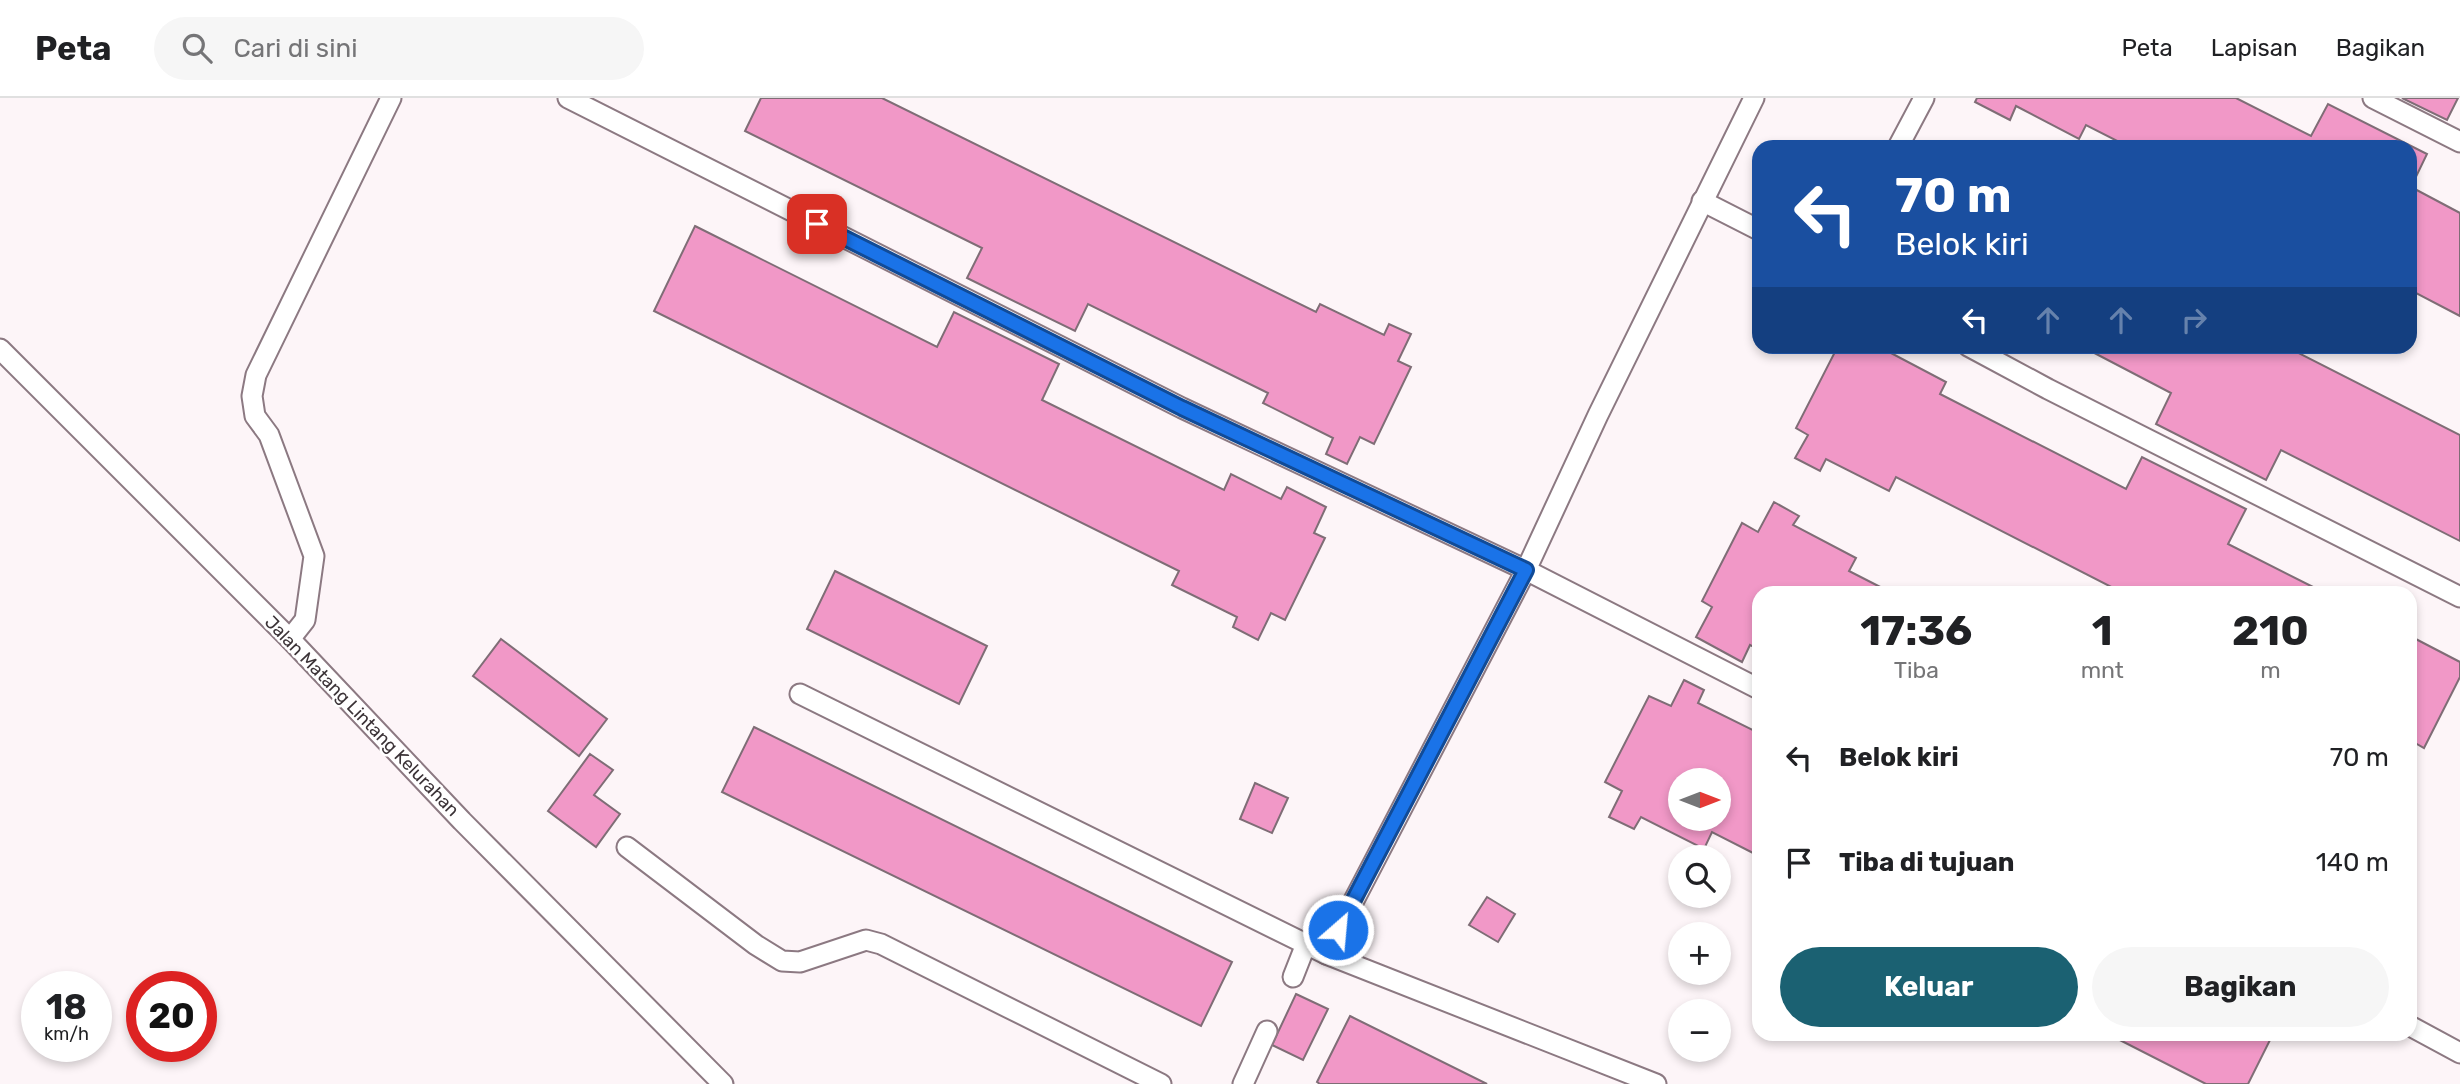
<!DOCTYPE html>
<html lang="id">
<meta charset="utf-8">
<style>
:root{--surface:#fff;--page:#f6f6f6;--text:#202124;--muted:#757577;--line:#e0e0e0;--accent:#1b6172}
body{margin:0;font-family:Rubik,sans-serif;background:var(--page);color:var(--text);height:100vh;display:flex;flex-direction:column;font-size:26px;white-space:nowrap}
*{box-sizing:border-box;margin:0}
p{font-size:23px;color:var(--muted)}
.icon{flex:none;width:38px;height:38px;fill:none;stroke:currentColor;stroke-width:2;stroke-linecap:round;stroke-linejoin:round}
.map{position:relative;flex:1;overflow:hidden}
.panel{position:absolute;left:1752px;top:488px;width:665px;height:455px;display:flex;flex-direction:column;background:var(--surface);border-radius:21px;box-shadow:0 4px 10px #0003}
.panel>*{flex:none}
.hud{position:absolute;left:1752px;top:42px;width:665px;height:214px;border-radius:21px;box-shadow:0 4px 10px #0003;background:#1a4fa0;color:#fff;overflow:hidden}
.needle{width:46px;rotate:90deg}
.controls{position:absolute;left:1668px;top:670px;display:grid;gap:14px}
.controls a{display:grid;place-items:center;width:63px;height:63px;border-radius:50%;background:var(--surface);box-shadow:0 4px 10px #0003;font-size:35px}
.speed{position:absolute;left:21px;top:873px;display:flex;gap:14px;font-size:35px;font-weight:700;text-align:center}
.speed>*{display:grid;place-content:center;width:91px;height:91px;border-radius:50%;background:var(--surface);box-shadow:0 4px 10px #0003;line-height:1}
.speed small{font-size:18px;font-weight:400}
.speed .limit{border:10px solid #d22;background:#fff;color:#111}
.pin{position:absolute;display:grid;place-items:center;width:60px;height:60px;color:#fff;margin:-30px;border-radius:14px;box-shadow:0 4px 10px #0006}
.me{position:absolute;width:77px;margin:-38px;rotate:27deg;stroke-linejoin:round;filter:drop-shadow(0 0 5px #0008)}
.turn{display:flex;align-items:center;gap:24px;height:147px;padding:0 28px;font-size:32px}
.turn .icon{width:91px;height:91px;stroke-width:2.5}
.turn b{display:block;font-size:49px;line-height:60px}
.lanes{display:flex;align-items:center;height:66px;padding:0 28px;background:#0003;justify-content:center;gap:35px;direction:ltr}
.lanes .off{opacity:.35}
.eta{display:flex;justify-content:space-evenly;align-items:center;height:119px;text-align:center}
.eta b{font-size:42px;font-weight:700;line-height:49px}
.primary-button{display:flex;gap:14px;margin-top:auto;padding:14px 28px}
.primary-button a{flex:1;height:80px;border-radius:42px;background:var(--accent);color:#fff;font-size:28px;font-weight:700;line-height:80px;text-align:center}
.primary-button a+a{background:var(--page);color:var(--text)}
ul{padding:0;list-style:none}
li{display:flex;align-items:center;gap:21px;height:105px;padding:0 28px}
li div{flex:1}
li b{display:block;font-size:26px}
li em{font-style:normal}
header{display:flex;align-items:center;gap:42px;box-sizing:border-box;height:98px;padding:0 35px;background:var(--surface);border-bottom:2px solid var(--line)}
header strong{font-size:33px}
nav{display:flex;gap:38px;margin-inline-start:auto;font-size:24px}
.search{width:490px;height:63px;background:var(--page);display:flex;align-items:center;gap:18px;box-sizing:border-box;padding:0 24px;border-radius:38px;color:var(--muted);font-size:26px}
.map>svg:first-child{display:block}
.building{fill:#f198c7;stroke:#7f6d76;stroke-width:2;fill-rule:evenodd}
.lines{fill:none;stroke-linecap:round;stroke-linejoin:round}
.lane-casing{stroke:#8c7982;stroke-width:23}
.lane{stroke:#fff;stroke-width:19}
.route-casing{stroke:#114b97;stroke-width:18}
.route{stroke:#1a73e8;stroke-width:12}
.labels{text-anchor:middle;stroke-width:5;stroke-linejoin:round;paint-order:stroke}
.street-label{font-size:18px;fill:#3b3337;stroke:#fff}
</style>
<header>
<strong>Peta</strong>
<div class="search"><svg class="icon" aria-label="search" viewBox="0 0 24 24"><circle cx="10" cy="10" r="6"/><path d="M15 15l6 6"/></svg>Cari di sini</div>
<nav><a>Peta</a><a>Lapisan</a><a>Bagikan</a></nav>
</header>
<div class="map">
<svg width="2460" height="986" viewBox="0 0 2460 986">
<rect width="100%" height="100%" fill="#fdf5f8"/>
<g class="building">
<path d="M761,0h121l434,214 4,-8 64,31 5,-11 22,10 -13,27 13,6 -37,77 -14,-7 -13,27 -21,-10 7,-16 -70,-35 5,-10 -180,-89 -13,27 -108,-53 15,-30 -237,-117z"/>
<path d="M1977,0h259l75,38 17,-32 99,50 -16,33 49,26v103l-50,-26v-143h-281l-43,-22 -7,14 -63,-33 -6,14 -35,-18z"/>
<path d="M2402,0h56l-11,22z"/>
<path d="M695,128l242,121 17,-35 105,52 -17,36 182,90 7,-16 50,25 6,-12 39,20 -12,26 11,5 -40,82 -14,-7 -13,27 -25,-13 4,-10 -65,-32 7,-14 -525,-260z"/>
<path d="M1838,248l13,5 2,-5h39l-3,6 57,30 -6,12 186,95 16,-32 104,52 -18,35 97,49h-202l-227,-116 -7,14 -63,-32 -6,12 -25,-13 13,-23 -12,-7z"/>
<path d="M2081,248h204l175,89v106l-179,-91 -15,30 -110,-56 15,-31z"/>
<path d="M1774,404l25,14 -6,9 63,33 -7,13 43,22h-133v57l-9,-5 -8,17 -46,-25 16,-30 -10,-6 40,-78 16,9z"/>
<path d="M835,473l152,75 -28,58 -152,-75z"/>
<path d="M2410,538l50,26v15l-36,71 -14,-8z"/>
<path d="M501,541l106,80 -28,37 -106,-80z"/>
<path d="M1684,582l20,10 -6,13 61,30v123l-47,-24 -8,17 -63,-32 -7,12 -25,-12 13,-26 -17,-9 44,-86 22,10zM1680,682h38v39h-38z"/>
<path d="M754,629l478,235 -31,64 -479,-234z"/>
<path d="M590,656l23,16 -19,25 26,19 -24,33 -48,-36z"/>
<path d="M1255,685l33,15 -16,35 -32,-14z"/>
<path d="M1487,799l28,17 -17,28 -29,-17z"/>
<path d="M1296,896l32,15 -25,51 -31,-15z"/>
<path d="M1350,918l137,68h-167l-3,-2z"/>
<path d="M2108,936h165l-25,50h-42z"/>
</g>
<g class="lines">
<defs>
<g id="lane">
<path d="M568,0l614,310 344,162 233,119"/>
<path d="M2373,0l87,44"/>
<path d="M1898,49l26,-49"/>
<path d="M1702,103l57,29"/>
<path d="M1968,248l80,43 412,208"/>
<path d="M0,251l290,290 172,182 261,263"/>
<path d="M290,541l15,-19 9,-64 -45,-121 -14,-19 -3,-20 4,-21 135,-277"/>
<path d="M800,596l526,260"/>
<path d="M627,749l129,98 26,16 18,1 66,-22 15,4 280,140"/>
<path d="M1293,879l13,-33"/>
<path d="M2410,928l50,27"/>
<path d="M1243,986l24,-53"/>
<path d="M1656,986l-330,-130 200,-384 72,-155 156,-317"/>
</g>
</defs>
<use href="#lane" class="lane-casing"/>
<use href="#lane" class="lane"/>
</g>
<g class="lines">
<defs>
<path id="route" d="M817,126l365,184 344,162 -188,360"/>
</defs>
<use href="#route" class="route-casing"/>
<use href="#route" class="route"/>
</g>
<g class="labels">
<g class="street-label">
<text transform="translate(362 618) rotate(46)" y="6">Jalan Matang Lintang Kelurahan</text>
</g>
</g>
</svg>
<div class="controls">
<a><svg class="needle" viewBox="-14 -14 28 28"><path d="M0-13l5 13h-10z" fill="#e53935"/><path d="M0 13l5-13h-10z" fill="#757577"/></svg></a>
<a><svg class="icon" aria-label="search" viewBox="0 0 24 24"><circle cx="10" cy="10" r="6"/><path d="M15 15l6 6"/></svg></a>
<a>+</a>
<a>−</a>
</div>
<div class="speed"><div>18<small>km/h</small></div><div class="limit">20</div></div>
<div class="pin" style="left:817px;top:126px;background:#d93025"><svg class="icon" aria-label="arrive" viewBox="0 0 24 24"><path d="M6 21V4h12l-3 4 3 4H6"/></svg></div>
<svg class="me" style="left:1338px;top:832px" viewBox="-20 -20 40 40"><circle r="17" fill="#1a73e8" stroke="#fff" stroke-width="3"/><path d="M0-11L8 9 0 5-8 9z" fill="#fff"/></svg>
<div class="hud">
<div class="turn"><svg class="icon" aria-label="left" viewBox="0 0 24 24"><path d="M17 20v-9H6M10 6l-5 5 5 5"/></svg><div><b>70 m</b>Belok kiri</div></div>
<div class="lanes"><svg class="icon" aria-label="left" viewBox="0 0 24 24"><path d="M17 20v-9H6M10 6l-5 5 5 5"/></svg><svg class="icon off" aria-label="ahead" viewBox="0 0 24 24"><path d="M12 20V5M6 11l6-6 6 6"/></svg><svg class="icon off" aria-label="ahead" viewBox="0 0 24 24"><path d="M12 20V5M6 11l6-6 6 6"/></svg><svg class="icon off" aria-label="right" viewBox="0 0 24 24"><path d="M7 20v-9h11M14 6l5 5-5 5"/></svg></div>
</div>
<section class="panel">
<div class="eta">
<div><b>17:36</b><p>Tiba</p></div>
<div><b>1</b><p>mnt</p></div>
<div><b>210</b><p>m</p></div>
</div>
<ul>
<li><svg class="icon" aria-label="left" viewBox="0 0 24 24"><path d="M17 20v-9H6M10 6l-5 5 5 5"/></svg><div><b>Belok kiri</b></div><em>70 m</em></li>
<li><svg class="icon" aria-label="arrive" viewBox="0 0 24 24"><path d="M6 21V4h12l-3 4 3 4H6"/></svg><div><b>Tiba di tujuan</b></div><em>140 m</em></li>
</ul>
<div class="primary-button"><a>Keluar</a><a>Bagikan</a></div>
</section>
</div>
